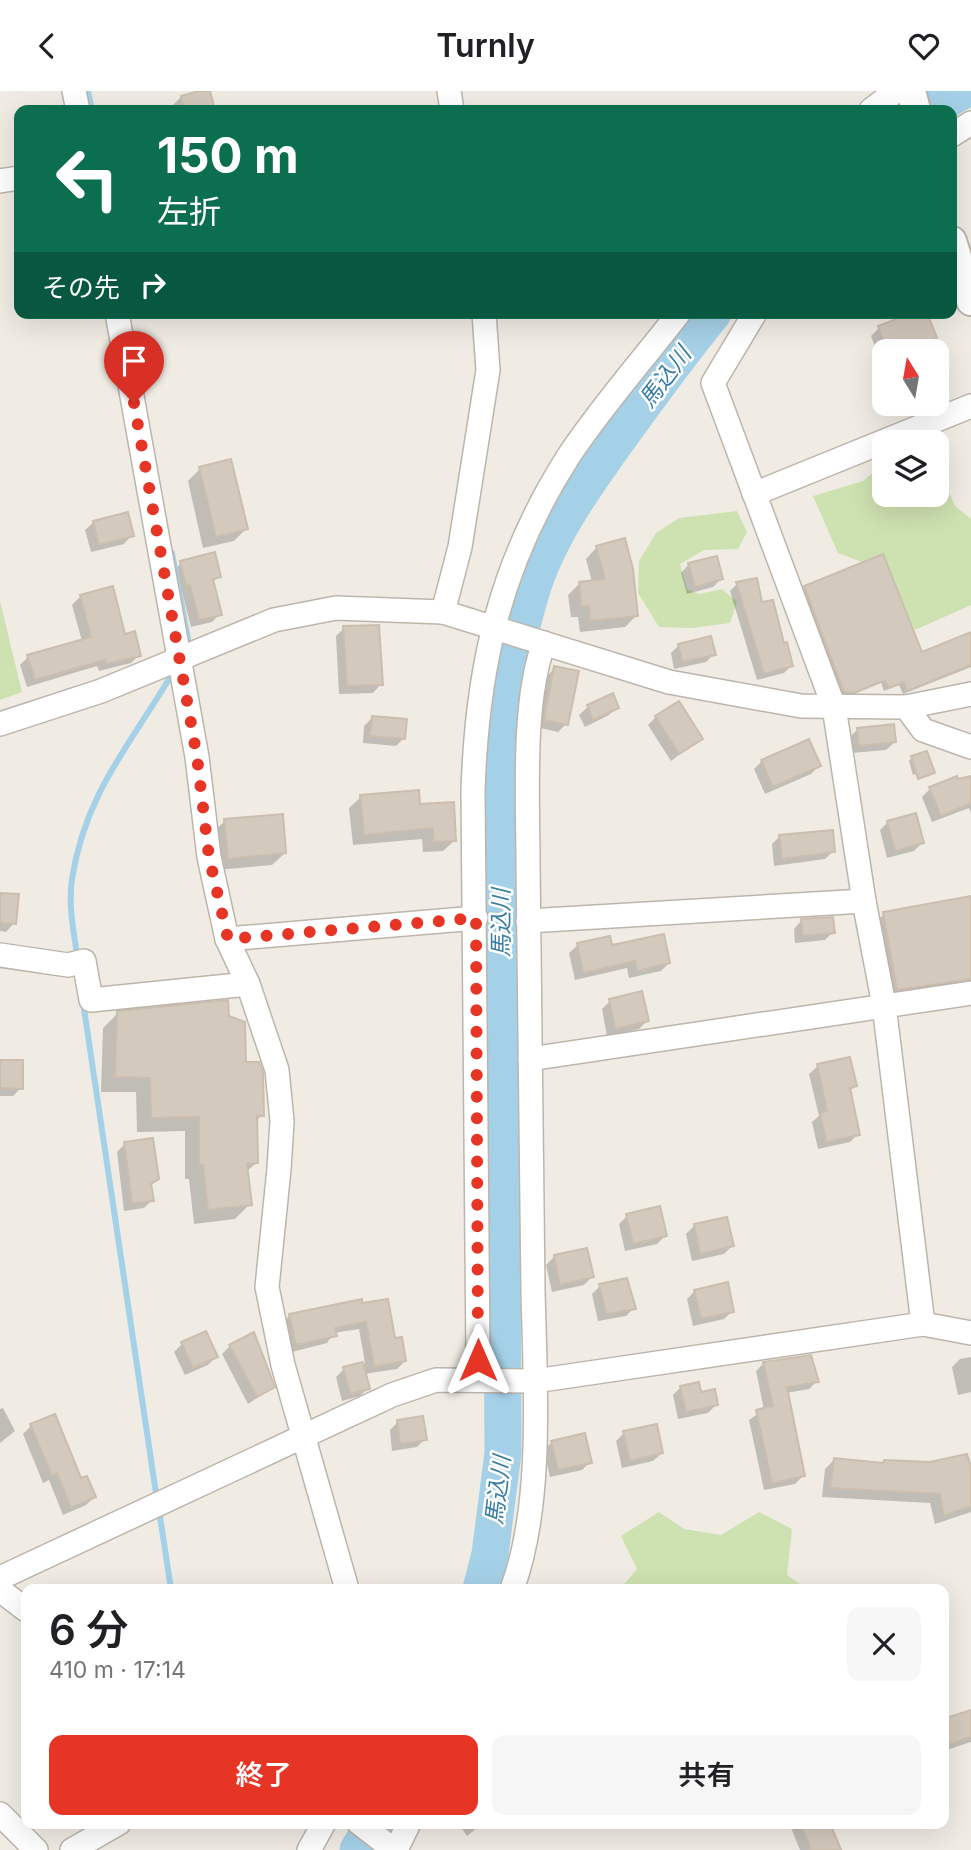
<!DOCTYPE html>
<html lang="ja">
<meta charset="utf-8">
<style>
:root{--surface:#fff;--page:#f6f6f6;--text:#202124;--muted:#757577;--accent:#e63525}
body{margin:0;font-family:Inter,"Noto Sans JP",sans-serif;background:var(--page);color:var(--text);height:100vh;display:flex;flex-direction:column;font-size:26px;white-space:nowrap}
*{box-sizing:border-box;margin:0}
p{font-size:23px;color:var(--muted)}
.icon{flex:none;width:38px;height:38px;fill:none;stroke:currentColor;stroke-width:2;stroke-linecap:round;stroke-linejoin:round}
.map{position:relative;flex:1;overflow:hidden}
.drawer{position:absolute;left:21px;top:1493px;width:928px;height:245px;display:flex;flex-direction:column;background:var(--surface);border-radius:14px;box-shadow:0 7px 28px #0002}
.drawer>*{flex:none}
.hud{position:absolute;left:14px;top:14px;width:943px;height:214px;border-radius:14px;box-shadow:0 7px 28px #0002;background:#0b6e4f;color:#fff;overflow:hidden}
.needle{width:46px;rotate:349deg}
.controls{position:absolute;left:872px;top:248px;display:grid;gap:14px}
.controls a{display:grid;place-items:center;width:77px;height:77px;border-radius:14px;background:var(--surface);box-shadow:0 7px 28px #0002;font-size:35px}
.pin{position:absolute;display:grid;place-items:center;width:60px;height:60px;color:#fff;margin:-72px -30px;border-radius:50% 50% 50% 0;rotate:-45deg;box-shadow:0 0 7px #0007}
.pin .icon{rotate:45deg}
.me{position:absolute;width:77px;margin:-38px;rotate:0deg;stroke-linejoin:round;filter:drop-shadow(0 0 5px #0008)}
.turn{display:flex;align-items:center;gap:24px;height:147px;padding:0 28px;font-size:32px}
.turn .icon{width:91px;height:91px;stroke-width:2.5}
.turn b{display:block;font-size:49px;line-height:60px}
.then{display:flex;align-items:center;height:66px;padding:0 28px;background:#0003;gap:14px;font-size:26px}
.round{display:grid;place-items:center;flex:none;width:74px;height:74px;border-radius:14px;background:var(--page)}
.overview{display:flex;align-items:center;justify-content:space-between;height:119px;padding:0 28px}
h1{font-size:42px;font-weight:600;line-height:52px}
.primary-button{display:flex;gap:14px;margin-top:auto;padding:14px 28px}
.primary-button a{flex:1;height:80px;border-radius:14px;background:var(--accent);color:#fff;font-size:28px;font-weight:600;line-height:80px;text-align:center}
.primary-button a+a{background:var(--page);color:var(--text)}
header{display:flex;justify-content:space-between;align-items:center;height:91px;padding:0 28px;background:var(--surface);font-size:32px;font-weight:600}
.map>svg:first-child{display:block}
.green{fill:#cee1b0}
.shadow{fill:#0003}
.lines{fill:none;stroke-linecap:round;stroke-linejoin:round}
.stream{stroke:#a5d1e8;stroke-width:6}
.river{stroke:#a5d1e8;stroke-width:37}
.building{fill:#d4c9bd;stroke:#cbbeae;stroke-width:2}
.minor-casing{stroke:#bdb5ab;stroke-width:26}
.tertiary-casing{stroke:#bdb5ab;stroke-width:32}
.minor{stroke:#fff;stroke-width:23}
.tertiary{stroke:#fff;stroke-width:28}
.route{stroke:#e63525;stroke-width:12;stroke-dasharray:0 21.6}
.labels{text-anchor:middle;stroke-width:5;stroke-linejoin:round;paint-order:stroke}
.water-label{font-size:23px;font-style:italic;fill:#387da2;stroke:#fff}
</style>
<header><svg class="icon" aria-label="back" viewBox="0 0 24 24"><path d="M15 5l-7 7 7 7"/></svg>Turnly<svg class="icon" aria-label="heart" viewBox="0 0 24 24"><path d="M12 20l-8-8c-3-5 5-10 8-4 3-6 11-1 8 4z"/></svg></header>
<div class="map">
<svg width="971" height="1759" viewBox="0 0 971 1759">
<rect width="100%" height="100%" fill="#f0ece4"/>
<g class="green">
<path d="M936,371l19,44 16,13v86l-56,25 -35,-61 -42,-16 -25,-57 50,-15 21,-17v31h52z"/>
<path d="M737,420l10,21 -9,17 -34,1 -24,14 7,25 12,5 23,-5 15,13 -7,21 -38,5 -33,-1 -21,-34 1,-32 17,-28 23,-15z"/>
<path d="M0,510l22,91 -22,8z"/>
<path d="M659,1421l25,17 37,6 38,-23 33,17 -5,46 20,14h-187l17,-20 -16,-33z"/>
</g>
<g class="shadow">
<path d="M208,0l5,19h-38l-2,-5 8,-8z"/>
<path d="M879,237l56,9 -8,8 -17,7h-26l-3,11 -10,-27z"/>
<path d="M200,378l46,60 -12,12 -31,7 -15,-67z"/>
<path d="M94,431l38,13 -8,9 -33,8 -6,-22z"/>
<path d="M597,456l39,69 -11,11 -45,5 -2,-15h-7l-3,-22 12,-12 12,-1 -6,-23z"/>
<path d="M181,472l38,13 -7,7 8,31 -8,8 -21,5 -9,-35 -4,1 -5,-22z"/>
<path d="M689,473l33,14 -9,9 -26,7 -6,-21z"/>
<path d="M737,493l24,21 30,61 -7,7 -27,7 -27,-89z"/>
<path d="M805,496l116,67 50,-20v33l-68,27 -4,-9 -15,6 -3,-8 -32,13h-9l-40,-105z"/>
<path d="M111,497l13,48 15,19 -8,8 -32,8 -2,-5 -70,21 -7,-22 8,-8 54,-16 -10,-36 8,-8z"/>
<path d="M344,537l37,56 -8,9 -34,1 -3,-58z"/>
<path d="M679,554l35,9 -8,8 -32,7 -3,-16z"/>
<path d="M555,577l11,56 -8,8 -22,-5 11,-51z"/>
<path d="M612,604l5,12 -8,8 -24,12 -6,-12 9,-8z"/>
<path d="M656,626l45,21 -30,23 -23,-36z"/>
<path d="M372,627l32,20 -8,8 -33,-3 1,-17z"/>
<path d="M858,638l37,13 -9,8 -35,3 -1,-16z"/>
<path d="M912,666l15,12 -14,6 -4,-14z"/>
<path d="M762,670l57,5 -8,8 -46,20 -11,-25z"/>
<path d="M971,687v35l-2,-5 -37,14 -10,-25 8,-8z"/>
<path d="M361,706l58,9 36,34 -12,11 -20,1 -1,-13 -69,6 -4,-37z"/>
<path d="M225,730l60,32 -13,12 -56,5 -4,-37z"/>
<path d="M888,731l34,21 -8,8 -27,7 -7,-28z"/>
<path d="M780,745l53,15 -8,8 -51,7 -2,-22z"/>
<path d="M0,803l14,29 -8,9 -6,-1z"/>
<path d="M971,813v80l-77,9 -14,-75 4,-4z"/>
<path d="M802,829l31,12 -8,8 -30,3 -1,-14z"/>
<path d="M578,854l33,2 58,16 -8,8 -32,7 -2,-10 -52,12 -6,-27z"/>
<path d="M610,910l37,20 -8,8 -32,7 -5,-27z"/>
<path d="M118,922l126,51 18,51 -7,7 1,41 -10,9 4,32 -15,15 -41,5 -5,-45h-4v-48l-48,1 -1,-40h-35l2,-64z"/>
<path d="M0,970l21,27 -8,8h-13z"/>
<path d="M818,975l37,20 -6,6 9,42 -8,8 -32,7 -6,-27 7,-6 -10,-42z"/>
<path d="M125,1053l32,34 -7,8 2,14 -8,8 -20,3 -7,-59z"/>
<path d="M627,1125l38,20 -8,8 -32,7 -6,-27z"/>
<path d="M694,1135l38,20 -8,8 -32,7 -6,-27z"/>
<path d="M554,1166l38,20 -8,8 -32,7 -6,-27z"/>
<path d="M600,1195l34,22 -8,8 -28,5 -6,-27z"/>
<path d="M695,1200l37,20 -8,8 -31,7 -6,-27z"/>
<path d="M360,1210l34,39 11,21 -8,8 -33,5 4,14 -8,8 -18,5 -6,-24 8,-8 21,-6 -6,-34 -25,4 -7,10 -39,10 -7,-29 8,-8z"/>
<path d="M182,1253l34,13 -8,8 -23,10 -11,-23z"/>
<path d="M230,1255l43,41 -25,17 -26,-50z"/>
<path d="M971,1266v35l-13,3 -6,-28 8,-8z"/>
<path d="M764,1272l53,18 -8,8 -23,4 17,83 -8,8 -31,6 -15,-70 15,-10 -8,-39z"/>
<path d="M681,1296l19,7 16,11 -8,8 -30,6 -5,-24z"/>
<path d="M3,1317l12,23 -15,12v-34z"/>
<path d="M398,1331l27,17 -8,8 -25,4 -2,-21z"/>
<path d="M31,1335l63,71 -8,8 -23,10 -14,-35 -6,3 -20,-49z"/>
<path d="M624,1342l38,20 -9,8 -31,7 -6,-27z"/>
<path d="M552,1351l38,20 -8,8 -32,7 -6,-27z"/>
<path d="M835,1368l46,6 3,-4 87,12v39l-36,12 -5,-21 -108,-6 3,-28z"/>
<path d="M971,1621v30l-28,9v-30z"/>
<path d="M458,1732h25l-16,13z"/>
<path d="M746,1732h14l-12,6z"/>
<path d="M789,1732h39l11,27h-39z"/>
</g>
<g class="lines">
<g class="stream">
<path d="M88,0l4,19"/>
<path d="M172,462l16,86"/>
<path d="M78,869c-4,-26 -10,-54 -6,-81 13,-84 55,-130 97,-200"/>
<path d="M83,911l74,498"/>
<path d="M159,1419l12,79"/>
</g>
<g class="river">
<path d="M929,19l33,-19"/>
<path d="M481,1498l9,-35 13,-101 -3,-642c4,-72 9,-143 29,-212 17,-62 57,-115 94,-167 29,-40 58,-80 90,-119"/>
<path d="M358,1759l16,-27"/>
</g>
</g>
<g class="building">
<path d="M199,0h11l5,19h-31l-3,-14z"/>
<path d="M912,222h15l10,25 -37,14h-12l-10,-26z"/>
<path d="M231,368l17,70 -32,8 -17,-70z"/>
<path d="M128,421l6,24 -35,9 -6,-24z"/>
<path d="M625,447l8,31 5,47 -48,5 -1,-15 -8,1 -2,-25 26,-3 -9,-33z"/>
<path d="M215,461l6,25 -8,2 9,36 -23,5 -9,-35 -4,1 -6,-25z"/>
<path d="M883,463l39,98 49,-20v33l-64,26 -3,-9 -15,6 -4,-8 -31,13 -10,-1 -40,-106z"/>
<path d="M717,465l6,23 -28,8 -7,-24z"/>
<path d="M757,487l5,24 11,-2 11,43 3,-1 6,24 -29,8 -28,-92z"/>
<path d="M113,495l12,48 10,-3 6,25 -35,8 -1,-4 -70,20 -8,-25 64,-18 -11,-42z"/>
<path d="M379,534l4,60 -36,1 -4,-60z"/>
<path d="M711,545l5,19 -34,7 -4,-18z"/>
<path d="M554,575l25,5 -11,54 -24,-5z"/>
<path d="M613,602l6,15 -26,12 -6,-15z"/>
<path d="M679,610l24,38 -24,15 -24,-38z"/>
<path d="M372,625l35,3 -2,20 -35,-3z"/>
<path d="M894,633l2,18 -37,4 -2,-18z"/>
<path d="M809,648l12,27 -48,21 -12,-27z"/>
<path d="M927,660l8,22 -17,6 -7,-23z"/>
<path d="M957,685l1,3 13,-3v27l-30,13 -12,-29z"/>
<path d="M419,699l1,14 34,-2 2,39 -23,1v-14l-69,7 -4,-40z"/>
<path d="M916,722l8,30 -29,8 -8,-30z"/>
<path d="M283,723l3,39 -58,6 -4,-40z"/>
<path d="M833,739l2,22 -53,7 -3,-24z"/>
<path d="M0,802l19,1 -3,30 -16,-1z"/>
<path d="M971,805v83l-74,11 -14,-78z"/>
<path d="M833,826l2,16 -32,3 -2,-17z"/>
<path d="M664,843l6,29 -33,8 -2,-10 -52,12 -6,-30 33,-7 2,9z"/>
<path d="M642,900l7,30 -34,8 -6,-30z"/>
<path d="M228,909l1,16 16,6 1,40h13l4,10 1,44h-7l1,47 -11,1 5,41 -44,5 -5,-45h-4v-48l-48,1 -1,-40 -35,-1 2,-66z"/>
<path d="M850,966l7,29 -7,2 10,47 -34,7 -6,-29 7,-2 -10,-47z"/>
<path d="M0,969h23v29l-23,-1z"/>
<path d="M153,1047l6,41 -8,5 3,17 -22,2 -8,-61z"/>
<path d="M660,1115l7,30 -34,8 -7,-30z"/>
<path d="M727,1126l7,29 -34,8 -6,-30z"/>
<path d="M587,1157l7,29 -34,8 -6,-30z"/>
<path d="M627,1187l9,31 -30,5 -7,-30z"/>
<path d="M728,1191l6,30 -33,7 -7,-29z"/>
<path d="M362,1208v4l26,-4 7,39 7,-1 4,24 -32,6 -8,-45 -31,6 2,8 -41,9 -7,-31z"/>
<path d="M206,1240l12,26 -25,11 -12,-26z"/>
<path d="M254,1241l21,55 -18,10 -28,-52z"/>
<path d="M811,1264l8,27 -32,5 18,89 -33,7 -16,-73 17,-4 -10,-44z"/>
<path d="M363,1271l7,27 -20,5 -7,-27z"/>
<path d="M699,1291l2,10 14,-3 3,16 -32,7 -6,-26z"/>
<path d="M55,1323l26,64 6,-2 9,21 -25,11 -14,-35 -5,3 -22,-52z"/>
<path d="M423,1325l4,24 -27,4 -3,-24z"/>
<path d="M657,1333l6,29 -33,8 -7,-30z"/>
<path d="M585,1342l7,30 -34,7 -7,-29z"/>
<path d="M967,1363l4,13v39l-27,10 -4,-22 -110,-6 4,-30 49,5 1,-3 46,2z"/>
<path d="M971,1619v27l-28,10v-28z"/>
<path d="M800,1732h30l11,27h-30z"/>
</g>
<g class="lines">
<defs>
<g id="minor">
<path d="M74,0l4,19"/>
<path d="M449,0l3,19"/>
<path d="M871,19l25,-19"/>
<path d="M952,44l19,-12"/>
<path d="M0,90l19,-3"/>
<path d="M117,222l80,444 12,100 18,82 21,45 29,86 5,51 -3,48 -12,118 16,78 64,224"/>
<path d="M755,222l-42,70 121,324 30,194 20,104 39,319"/>
<path d="M754,403l217,-88"/>
<path d="M443,521l17,-65 28,-177 -4,-57"/>
<path d="M906,616l17,23 48,17"/>
<path d="M0,633l101,-33 173,-71 62,-12 107,4 226,70 132,24 105,1 65,-13"/>
<path d="M528,830l336,-20"/>
<path d="M227,848l249,-21"/>
<path d="M0,864l68,10 16,-4 7,39 157,-16"/>
<path d="M530,968l441,-66"/>
<path d="M474,1289l4,-20 -5,-569c4,-125 27,-227 95,-334 33,-50 74,-96 111,-144"/>
<path d="M0,1487l392,-183 44,-15 99,1 388,-57 48,9"/>
<path d="M512,1498c32,-85 23,-207 21,-299 -1,-142 -4,-285 -5,-427 0,-64 -6,-161 16,-220"/>
<path d="M0,1499l26,20"/>
<path d="M0,1723l36,36"/>
<path d="M359,1732l35,27"/>
<path d="M72,1759l47,-27"/>
<path d="M309,1759l15,-27"/>
<path d="M396,1759l13,-27"/>
</g>
<g id="tertiary">
<path d="M911,0l5,19"/>
<path d="M952,150l19,60"/>
</g>
</defs>
<use href="#minor" class="minor-casing"/>
<use href="#tertiary" class="tertiary-casing"/>
<use href="#minor" class="minor"/>
<use href="#tertiary" class="tertiary"/>
</g>
<g class="lines">
<path class="route" d="M134,312l63,354 12,100 19,82 248,-21 2,442"/>
</g>
<g class="labels">
<g class="water-label">
<text transform="translate(665 286) rotate(-53)" y="8">馬込川</text>
<text transform="translate(501 832) rotate(-90)" y="8">馬込川</text>
<text transform="translate(498 1399) rotate(-83)" y="8">馬込川</text>
</g>
</g>
</svg>
<div class="controls">
<a><svg class="needle" viewBox="-14 -14 28 28"><path d="M0-13l5 13h-10z" fill="#e53935"/><path d="M0 13l5-13h-10z" fill="#757577"/></svg></a>
<a><svg class="icon" aria-label="layers" viewBox="0 0 24 24"><path d="M12 4l9 5-9 5-9-5zM3 14l9 5 9-5"/></svg></a>
</div>
<div class="pin" style="left:134px;top:312px;background:#d93025"><svg class="icon" aria-label="arrive" viewBox="0 0 24 24"><path d="M6 21V4h12l-3 4 3 4H6"/></svg></div>
<svg class="me" style="left:478px;top:1269px" viewBox="-20 -20 40 40"><path d="M0-17L14 15 0 8-14 15z" fill="#e63525" stroke="#fff" stroke-width="4"/></svg>
<div class="hud">
<div class="turn"><svg class="icon" aria-label="left" viewBox="0 0 24 24"><path d="M17 20v-9H6M10 6l-5 5 5 5"/></svg><div><b>150 m</b>左折</div></div>
<div class="then">その先<svg class="icon" aria-label="right" viewBox="0 0 24 24"><path d="M7 20v-9h11M14 6l5 5-5 5"/></svg></div>
</div>
<section class="drawer">
<div class="overview"><div><h1>6 分</h1><p>410 m · 17:14</p></div><a class="round"><svg class="icon" aria-label="close" viewBox="0 0 24 24"><path d="M6 6l12 12M18 6L6 18"/></svg></a></div>
<div class="primary-button"><a>終了</a><a>共有</a></div>
</section>
</div>
